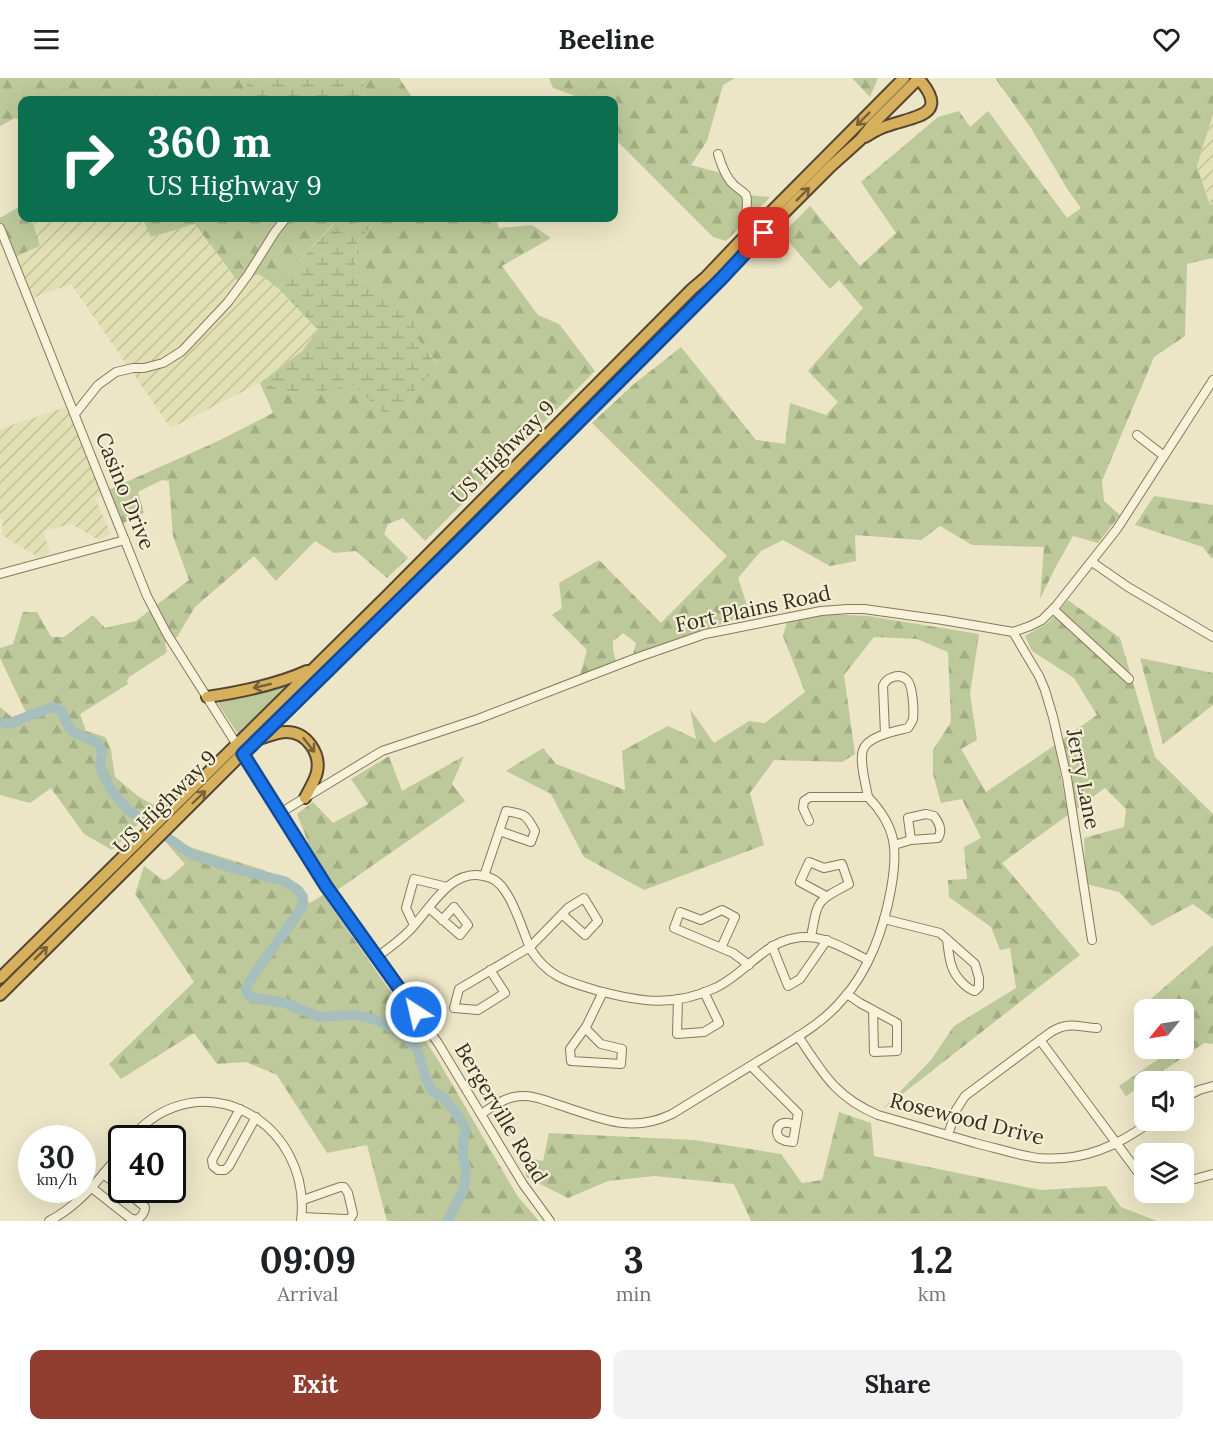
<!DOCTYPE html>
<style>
:root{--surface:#fff;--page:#f2f2f2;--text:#202124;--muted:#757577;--accent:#913d30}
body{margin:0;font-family:Lora,serif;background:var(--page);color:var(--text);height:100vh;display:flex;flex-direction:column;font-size:22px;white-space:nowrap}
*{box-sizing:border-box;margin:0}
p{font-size:20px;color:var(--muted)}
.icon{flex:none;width:33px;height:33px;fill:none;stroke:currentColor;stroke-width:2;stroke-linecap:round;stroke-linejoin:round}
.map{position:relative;height:1143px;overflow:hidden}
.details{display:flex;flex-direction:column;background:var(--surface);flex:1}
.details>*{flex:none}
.banner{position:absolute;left:18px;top:18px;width:600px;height:126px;border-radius:12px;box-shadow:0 6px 24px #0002;background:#0b6e4f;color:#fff;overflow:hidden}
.needle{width:39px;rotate:240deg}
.tools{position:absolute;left:1134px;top:921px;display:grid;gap:12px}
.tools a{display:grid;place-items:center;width:60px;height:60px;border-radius:12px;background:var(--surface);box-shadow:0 6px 24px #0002;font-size:30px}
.speed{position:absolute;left:18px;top:1047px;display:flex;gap:12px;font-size:30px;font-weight:700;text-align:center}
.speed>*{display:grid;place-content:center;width:78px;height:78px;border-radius:50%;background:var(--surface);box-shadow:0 6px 24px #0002;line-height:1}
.speed small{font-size:15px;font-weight:400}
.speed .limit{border:3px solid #111;border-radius:9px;background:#fff;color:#111}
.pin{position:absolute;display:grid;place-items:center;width:51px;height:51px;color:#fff;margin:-26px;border-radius:12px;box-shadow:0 3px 9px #0006}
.me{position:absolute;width:66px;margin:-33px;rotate:325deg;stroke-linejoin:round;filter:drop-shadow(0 0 4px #0008)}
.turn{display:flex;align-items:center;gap:21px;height:126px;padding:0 30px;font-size:27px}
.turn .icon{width:78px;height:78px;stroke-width:2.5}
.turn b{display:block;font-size:42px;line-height:51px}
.eta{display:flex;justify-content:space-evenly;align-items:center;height:102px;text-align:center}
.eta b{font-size:36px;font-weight:700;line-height:42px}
.action{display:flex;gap:12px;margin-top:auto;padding:12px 30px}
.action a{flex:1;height:69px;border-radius:12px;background:var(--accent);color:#fff;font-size:24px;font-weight:700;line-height:69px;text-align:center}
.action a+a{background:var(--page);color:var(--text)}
header{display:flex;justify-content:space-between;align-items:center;height:78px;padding:0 30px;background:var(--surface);font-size:27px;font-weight:700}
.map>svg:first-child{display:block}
.farmland{fill:url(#farmland-furrows)}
.grass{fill:#bdc99a}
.forest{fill:url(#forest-firs)}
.wetland{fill:url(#wetland-marsh)}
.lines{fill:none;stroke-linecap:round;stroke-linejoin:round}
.river{stroke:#a7bfbc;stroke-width:10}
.minor-casing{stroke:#86785d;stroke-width:10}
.highway-casing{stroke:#544631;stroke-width:14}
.minor{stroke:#f7f2d9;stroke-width:8}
.highway{stroke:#d6b05c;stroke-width:10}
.oneway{stroke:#776238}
.route-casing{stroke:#114b97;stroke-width:15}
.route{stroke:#1a73e8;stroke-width:10}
.labels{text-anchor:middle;stroke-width:4.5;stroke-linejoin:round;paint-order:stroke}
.street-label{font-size:21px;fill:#372e20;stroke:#f4efd5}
</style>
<header><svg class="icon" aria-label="menu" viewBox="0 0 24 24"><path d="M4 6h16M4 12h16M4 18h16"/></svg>Beeline<svg class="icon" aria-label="heart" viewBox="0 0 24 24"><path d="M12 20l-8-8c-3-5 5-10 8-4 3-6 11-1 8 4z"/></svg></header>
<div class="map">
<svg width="1213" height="1143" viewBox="0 0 1213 1143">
<defs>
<pattern id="farmland-furrows" width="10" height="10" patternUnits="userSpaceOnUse" patternTransform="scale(1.5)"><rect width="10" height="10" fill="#e1e0b4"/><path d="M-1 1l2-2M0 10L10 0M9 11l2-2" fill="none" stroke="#c2c09a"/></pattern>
<pattern id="forest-firs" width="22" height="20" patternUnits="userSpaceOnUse" patternTransform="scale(1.5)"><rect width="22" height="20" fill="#bdc99a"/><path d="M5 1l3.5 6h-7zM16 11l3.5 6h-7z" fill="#a3ad84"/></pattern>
<pattern id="wetland-marsh" width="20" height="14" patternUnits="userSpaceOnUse" patternTransform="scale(1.5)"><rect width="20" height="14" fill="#bdc99a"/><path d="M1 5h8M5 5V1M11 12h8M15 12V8" fill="none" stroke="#a3ad84"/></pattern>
</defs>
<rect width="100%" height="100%" fill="#ece5c6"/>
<g class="farmland">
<path d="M1213,36v90l-2,2 -14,-40z"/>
<path d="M31,140h111l9,19 44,-13 42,55 22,-5 20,15 39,41 -16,21 -42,32 -89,45 -100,-144 -41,15 -18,-41 28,-12z"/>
<path d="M72,327l36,88 -13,5 16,36 -12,6 -28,-16 -28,7 7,21 -9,7 -39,-24 1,-16h-3v-90z"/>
</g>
<path class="grass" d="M287,606l-12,14 -29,29 -1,-1 -2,1 1,2 -5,5h-1l-20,-30 4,-5z"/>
<g class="forest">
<path d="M0,0h249l-5,17 10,5h-232v21l-7,-3 -15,8z"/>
<path d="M363,0h36l15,22h-48z"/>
<path d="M549,0h186l-12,7 -16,56 -16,24 37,10 18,20 24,2 -44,44 -13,-4 -99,-99v-38h-28l-33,-12z"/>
<path d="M852,0h26l-8,19z"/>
<path d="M995,0h217l1,2v34l-16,52 13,39 3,-1v54l-26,6 -2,72 -31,21 -52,124 2,20 16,14 -22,28 -25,-7 -19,34 -14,29 4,-52 -72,-2 -32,-19 -19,14 -66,-5 1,26 -26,5 -47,-26 -22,11 -23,27 12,36 -117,40 3,-11 -13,-10 -10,8v9l3,11 -36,14 7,-25 -35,-35 10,-7 -3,-25 40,-23 62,63 66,-67 -135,-133 42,-39 47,-37 75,93 29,4 5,-41 36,12 12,-13 -30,-31 55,-63 -24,-28 -9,9 -48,-55 28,-28 50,60 36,-33 -35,-51 77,-65 21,-6 11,16 18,-16 79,107 14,-10 -13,-18 -37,-62z"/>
<path d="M22,127v13h9l9,28 -28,12 -12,-29v-12h2z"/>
<path d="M142,140h220l-20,15 -9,-9 -40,44 -14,21 -20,-15 -22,6 -42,-56 -44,13z"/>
<path d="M374,140h122l3,10 33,-3 19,13 -49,28 36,49 21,9 36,47 -170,170 -22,-23 -15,6 -4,10 24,24 -21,20 -31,-27 -22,2 -19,-12 -39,40 -22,-25 -59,51 -18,30 -12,6 2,9 -4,3 -34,22 -2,4 1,3 -48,30 6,17 19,6 6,13 4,27 24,20 17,9 -44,44 -28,-16 -33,-46 -21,15 -30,-8v-88l14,12h15l-29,-61v-10l13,-4 10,-32h14l14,25h13l29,-22 12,13 31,-7 53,-41 -16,-44 -4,-55 -7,-1 -24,12 6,21 -23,11 -13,-34 108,-48 57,-29 -13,-30 43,12 135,-30 -25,-32 1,-18 -59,-41 2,-32 17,-19z"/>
<path d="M1154,418l59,9v53h-2l-8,-11 -68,-22z"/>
<path d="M1068,522l52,38 35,119 58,57v105l-20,-15 -41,22 -33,-34 -33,-8 -2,-46 40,-11 2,-18 -21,-21 -30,22 -12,-71 34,-24 -23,-37 -42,-27 -7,-15 23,-13z"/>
<path d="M790,534l78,4 111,18 -9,60 7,46 -16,9 25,43 69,-47 13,70 -66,48 78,92 -198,155 49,-50 23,-34 62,-38 -6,-40 -10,2 -9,-23 -42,-30 -1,-17 19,-1 -3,-32 17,-9 -19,-39 -21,4 -8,-29v-24l18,-28 -3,-70 -31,-13 -43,-2 -30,38 11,79 -13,8 -68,-2 -24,33 14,52 -120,45 -60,-33 -33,-63 -45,-23 37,-23 13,16 69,26 -3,-39 46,-25 28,13 -6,-30 24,34 35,-22 16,2 40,-31 -22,-56z"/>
<path d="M1140,580l73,15v32l-50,39z"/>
<path d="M389,678l13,35 62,-35 -12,28 13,17 -129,90 -23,-36 -16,-41 16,-12 20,21 35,-19 -17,-25z"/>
<path d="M176,759l4,7 84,26 46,33 13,-8 112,160 83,142 21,24h-152l-20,-76 -40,8 -50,-78 -31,-13 -29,2 -23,-31 -73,46 -12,-15 85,-82 -59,-88 9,-28 19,14 5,-1 17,-15 -17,-19z"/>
<path d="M1213,867v99l-9,-1 -56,38 -4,1v2l-18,12 -7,-10 47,-32 -3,-5 21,-1v-38h-40v12l-7,-11z"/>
<path d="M839,1034l32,11 3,33 167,34 65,-4 15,21 36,14h-406l-17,-37 -80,-8 -46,5 -40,17 -42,-21 -2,-20 19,4 6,-28 145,7 87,14 21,29 20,-3z"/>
</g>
<g class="wetland">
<path d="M249,0h114l3,22h-112l-10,-5z"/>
<path d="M362,140h12v5l-17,19 -2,32 60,41 -1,18 24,33 -50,52 -35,-33 -50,10 -43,-12 42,-32 16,-21 -39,-41 14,-21 41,-44 8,9z"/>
</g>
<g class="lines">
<path class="river" d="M0,644l8,2 44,-17 10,4c8,26 15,22 36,32l4,9 -2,14 3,8 8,16 16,19 64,45 48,16 45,11 14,9 5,7 -1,11 -50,69 -6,12 2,6 6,3 31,5 35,14 36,-2 20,5 21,11 20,17 9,31 6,12 11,6 13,16 10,16 -3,12v17l3,10 -2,21 -17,32"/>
<defs>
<g id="minor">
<path d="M718,76c3,10 8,24 16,31 4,4 9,6 12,10 2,5 0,11 1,16l11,12"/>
<path d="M0,150l147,368 20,38 159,252 112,157 85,141 27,37"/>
<path d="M75,336l23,-29 18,-13 17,-4h11l19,-5 19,-12 46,-49 20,-27 27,-43 11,-14"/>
<path d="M1137,357l27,21"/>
<path d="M1092,484l36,25 85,50"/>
<path d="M0,496l125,-34"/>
<path d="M1053,531l76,70"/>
<path d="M1013,554l26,44 6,14 8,27 14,61 25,162"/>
<path d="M868,719c-2,-12 -9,-36 -5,-47 4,-14 33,-19 45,-22 2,-3 4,-6 5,-9 1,-8 0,-34 -6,-39 -8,-8 -21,-2 -24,6l2,48"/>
<path d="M280,735l102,-62 96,-32 158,-61 69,-24 116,-23 27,-2h16l79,11 70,12 17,-6 12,-6 14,-14 61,-77 96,-149"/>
<path d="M894,767l17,-5 27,-2c5,-8 1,-15 -4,-22l-8,-2 -18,4 3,22"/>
<path d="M484,798l22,-65c19,3 20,3 29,20l-4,11 -32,-11"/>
<path d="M429,830l31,27 8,-10 -14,-18 -12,13"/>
<path d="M884,841l56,14 35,31 4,14v9l-4,4c-9,-2 -20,-15 -23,-24 -3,-8 -4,-19 -5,-28"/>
<path d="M414,847l-8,-17 8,-29 33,8"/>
<path d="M811,859c7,-37 4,-35 38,-53l-7,-20 -18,4 -15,-6 -9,20 26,14"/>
<path d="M772,868l16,40 12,-7 27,-39"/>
<path d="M721,870l14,-31 -13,-7 -21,10 -21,-8 -6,16 59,25 16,12"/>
<path d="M377,879c11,-8 22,-16 32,-26 20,-20 41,-63 74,-55 9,1 17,7 22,15 11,15 18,41 26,59 18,28 38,32 68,41 42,11 75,16 116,-3 29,-13 48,-45 80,-50 27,-5 50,11 73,22"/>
<path d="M490,892l15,23 -27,17 -24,-2 5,-19 71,-42 38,-39 16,-10 14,23 -13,14 -23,-21"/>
<path d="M847,916l13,9 37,20v28l-23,1 -1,-42"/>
<path d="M678,921l-1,35 27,-2 15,-9 -15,-31"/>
<path d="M585,950l16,16 21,5 -1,15 -50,-3 -1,-12 15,-21 2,-3 16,-33"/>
<path d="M798,958c25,37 37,61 80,79 32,9 65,19 97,28 21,5 42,12 63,15 45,4 80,-12 115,-38"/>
<path d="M1040,962l100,135 4,4"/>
<path d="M751,988l47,47 -5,29c-3,-1 -7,0 -10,-2 -7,-2 -8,-12 -2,-16 5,-3 11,0 15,1"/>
<path d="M1184,1020l15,-8 14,-4"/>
<path d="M240,1031l-28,51 1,6 5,4h7l4,-4 27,-49"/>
<path d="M481,1036c11,-7 21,-15 33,-17 15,-3 28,2 42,7 42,13 73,31 116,10 31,-19 62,-38 93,-57 27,-17 56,-32 77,-57 27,-29 42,-72 49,-111 7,-39 6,-62 -23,-92h-58l-6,4 -1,7 6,13"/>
<path d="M948,1057l8,-25 9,-14 86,-64c17,-11 27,-5 46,-4"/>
<path d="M131,1060c69,-80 182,-16 170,83"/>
<path d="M103,1096l19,14"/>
<path d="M1184,1104l29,-8"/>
<path d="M92,1110l38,30 7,2c4,-3 8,-7 8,-13l-21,-17"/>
<path d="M302,1139l43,2h5l3,-5 -5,-21 -4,-6h-4l-37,13"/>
<path d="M49,1143c31,-16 51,-43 73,-70"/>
</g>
<g id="highway">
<path d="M865,59c7,-4 14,-9 22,-11 27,-10 65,-10 31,-48"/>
<path d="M207,619c34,-5 69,-12 100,-26"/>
<path d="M259,661c9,-3 19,-7 28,-7 19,0 34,21 30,40 -2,9 -8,18 -12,26"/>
<path d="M0,900l387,-382 305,-307 14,-12 39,-41 26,-24 133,-134"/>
<path d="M0,917l294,-293 171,-166 257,-258 32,-35 77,-77 29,-26 12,-15 47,-47"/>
</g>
</defs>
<use href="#minor" class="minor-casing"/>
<use href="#highway" class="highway-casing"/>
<use href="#minor" class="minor"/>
<use href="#highway" class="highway"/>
</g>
<defs><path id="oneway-shaft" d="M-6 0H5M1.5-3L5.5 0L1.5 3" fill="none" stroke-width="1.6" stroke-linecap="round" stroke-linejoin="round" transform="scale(1.5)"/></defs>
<g class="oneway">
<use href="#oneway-shaft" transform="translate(863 41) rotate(135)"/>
<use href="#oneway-shaft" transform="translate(803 116) rotate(-45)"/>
<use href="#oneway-shaft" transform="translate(262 608) rotate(167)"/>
<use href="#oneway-shaft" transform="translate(309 667) rotate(52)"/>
<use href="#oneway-shaft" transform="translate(199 719) rotate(-44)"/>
<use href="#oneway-shaft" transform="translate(41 875) rotate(-45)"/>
</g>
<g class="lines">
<defs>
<path id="route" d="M416,934l-90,-126 -83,-132 222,-218 257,-258 42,-45"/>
</defs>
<use href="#route" class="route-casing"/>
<use href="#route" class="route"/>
</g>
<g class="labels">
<g class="street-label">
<text transform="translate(503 374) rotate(-45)" y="7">US Highway 9</text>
<text transform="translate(125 413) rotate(68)" y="7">Casino Drive</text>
<text transform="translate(753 531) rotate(-12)" y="7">Fort Plains Road</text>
<text transform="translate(1083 701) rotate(79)" y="7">Jerry Lane</text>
<text transform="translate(165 724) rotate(-45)" y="7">US Highway 9</text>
<text transform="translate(501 1035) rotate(59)" y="7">Bergerville Road</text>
<text transform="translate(967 1041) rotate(14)" y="7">Rosewood Drive</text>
</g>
</g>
</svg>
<div class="tools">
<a><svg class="needle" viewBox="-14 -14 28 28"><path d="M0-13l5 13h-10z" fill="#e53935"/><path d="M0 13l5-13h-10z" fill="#757577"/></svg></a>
<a><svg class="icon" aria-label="sound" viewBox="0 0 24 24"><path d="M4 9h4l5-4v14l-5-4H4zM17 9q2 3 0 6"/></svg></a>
<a><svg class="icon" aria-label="layers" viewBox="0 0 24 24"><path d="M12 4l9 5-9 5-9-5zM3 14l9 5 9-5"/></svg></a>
</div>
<div class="speed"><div>30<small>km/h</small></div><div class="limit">40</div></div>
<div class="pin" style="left:764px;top:155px;background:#d93025"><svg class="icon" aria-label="arrive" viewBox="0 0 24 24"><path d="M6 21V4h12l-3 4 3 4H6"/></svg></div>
<svg class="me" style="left:416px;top:934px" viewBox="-20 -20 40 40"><circle r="17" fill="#1a73e8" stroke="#fff" stroke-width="3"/><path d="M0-11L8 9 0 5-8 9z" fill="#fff"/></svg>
<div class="banner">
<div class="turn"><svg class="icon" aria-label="right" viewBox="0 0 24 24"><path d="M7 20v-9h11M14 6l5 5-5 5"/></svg><div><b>360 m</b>US Highway 9</div></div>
</div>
</div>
<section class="details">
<div class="eta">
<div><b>09:09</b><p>Arrival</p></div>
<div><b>3</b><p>min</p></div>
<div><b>1.2</b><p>km</p></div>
</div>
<div class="action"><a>Exit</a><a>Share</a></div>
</section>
